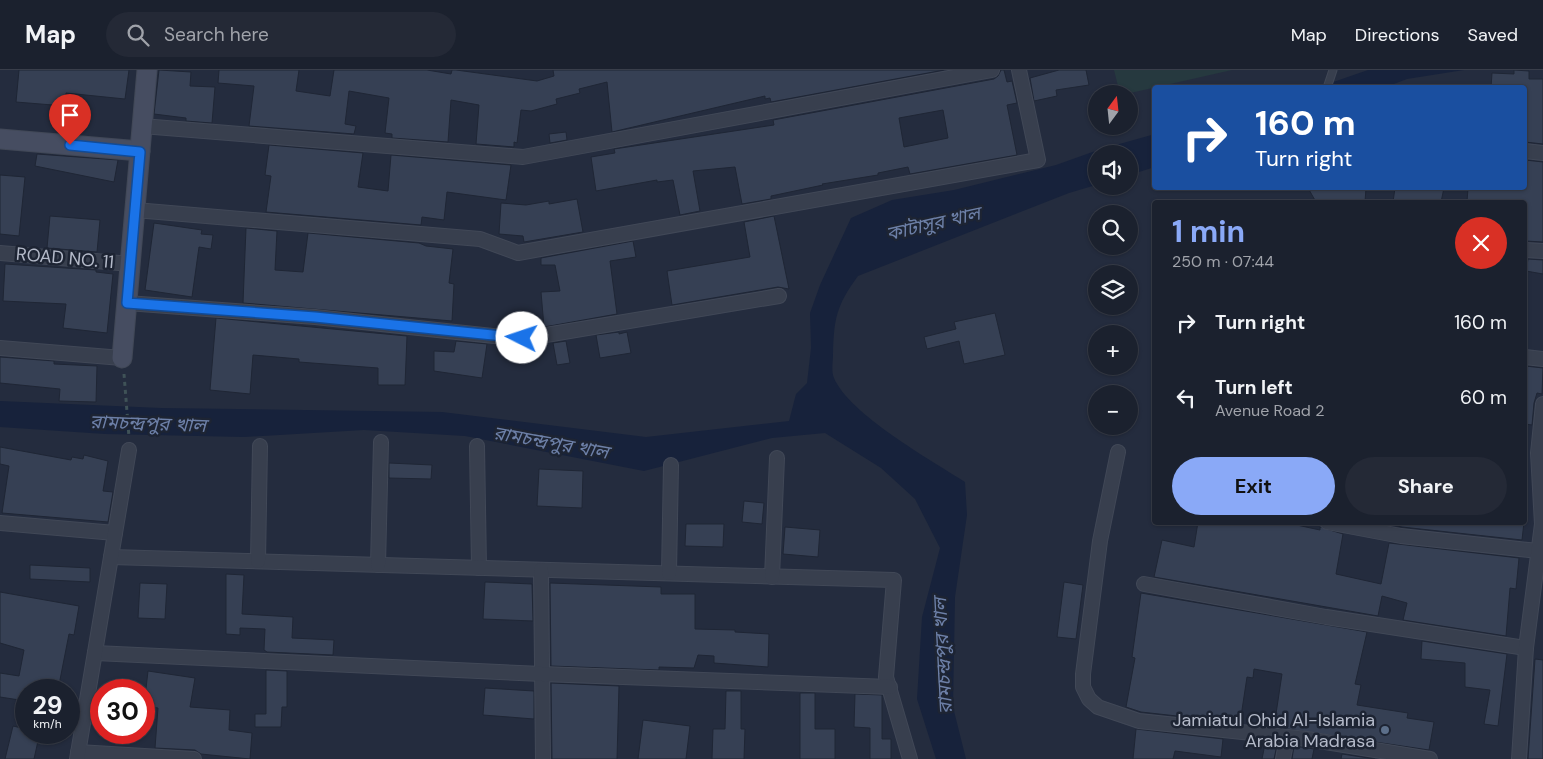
<!DOCTYPE html>
<meta charset="utf-8">
<style>
:root{--surface:#1b212e;--page:#242936;--text:#f1f3f6;--muted:#a0a3aa;--line:#393e4a;--accent:#8aa9f7}
body{margin:0;font-family:"DM Sans","Noto Sans Bengali",sans-serif;background:var(--page);color:var(--text);height:100vh;display:flex;flex-direction:column;font-size:19px;white-space:nowrap}
*{box-sizing:border-box;margin:0}
p{font-size:16px;color:var(--muted)}
.icon{flex:none;width:28px;height:28px;fill:none;stroke:currentColor;stroke-width:2;stroke-linecap:round;stroke-linejoin:round}
.map{position:relative;flex:1;overflow:hidden}
.side{position:absolute;left:1152px;top:130px;width:375px;height:325px;display:flex;flex-direction:column;background:var(--surface);border-radius:5px;box-shadow:0 1px 4px #0004,0 0 0 1px var(--line)}
.side>*{flex:none}
.hud{position:absolute;left:1152px;top:15px;width:375px;height:105px;border-radius:5px;box-shadow:0 1px 4px #0004,0 0 0 1px var(--line);background:#1a4fa0;color:#fff;overflow:hidden}
.needle{width:32px;rotate:15deg}
.fabs{position:absolute;left:1088px;top:15px;display:grid;gap:10px}
.fabs a{display:grid;place-items:center;width:50px;height:50px;border-radius:50%;background:var(--surface);box-shadow:0 1px 4px #0004,0 0 0 1px var(--line);font-size:25px}
.speed{position:absolute;left:15px;top:609px;display:flex;gap:10px;font-size:25px;font-weight:700;text-align:center}
.speed>*{display:grid;place-content:center;width:65px;height:65px;border-radius:50%;background:var(--surface);box-shadow:0 1px 4px #0004,0 0 0 1px var(--line);line-height:1}
.speed small{font-size:12px;font-weight:400}
.speed .limit{border:8px solid #d22;background:#fff;color:#111}
.pin{position:absolute;display:grid;place-items:center;width:42px;height:42px;color:#fff;margin:-51px -21px;border-radius:50% 50% 50% 0;rotate:-45deg;box-shadow:0 0 5px #0007}
.pin .icon{rotate:45deg}
.me{position:absolute;width:55px;margin:-28px;rotate:274deg;stroke-linejoin:round;filter:drop-shadow(0 0 4px #0008)}
.turn{display:flex;align-items:center;gap:18px;height:105px;padding:0 20px;font-size:22px}
.turn .icon{width:65px;height:65px;stroke-width:2.5}
.turn b{display:block;font-size:35px;line-height:42px}
.round{display:grid;place-items:center;flex:none;width:52px;height:52px;border-radius:26px;background:var(--page)}
.summary{display:flex;align-items:center;justify-content:space-between;height:85px;padding:0 20px}
h1{font-size:30px;font-weight:700;line-height:38px;color:var(--accent)}
.button{display:flex;gap:10px;margin-top:auto;padding:10px 20px}
.button a{flex:1;height:58px;border-radius:30px;background:var(--accent);color:#111;font-size:20px;font-weight:700;line-height:58px;text-align:center}
.button a+a{background:var(--page);color:var(--text)}
ul{padding:0;list-style:none}
li{display:flex;align-items:center;gap:15px;height:75px;padding:0 20px}
li div{flex:1}
li b{display:block;font-size:19px}
li em{font-style:normal}
header{display:flex;align-items:center;gap:30px;box-sizing:border-box;height:70px;padding:0 25px;background:var(--surface);border-bottom:1px solid var(--line)}
header strong{font-size:24px}
nav{display:flex;gap:28px;margin-inline-start:auto;font-size:18px}
.search{width:350px;height:45px;background:var(--page);display:flex;align-items:center;gap:12px;box-sizing:border-box;padding:0 18px;border-radius:28px;color:var(--muted);font-size:19px}
.map>svg:first-child{display:block}
.green{fill:#26393f}
.water{fill:#17223b}
.building{fill:#364054;stroke:#1f2635;fill-rule:evenodd}
.lines{fill:none;stroke-linecap:round;stroke-linejoin:round}
.lane-casing{stroke:#414857;stroke-width:9}
.street-casing{stroke:#414857;stroke-width:16}
.secondary-casing{stroke:#414857;stroke-width:21}
.path{stroke:#3f5257;stroke-width:3;stroke-dasharray:4 4;stroke-linecap:butt}
.lane{stroke:#383f4e;stroke-width:7}
.street{stroke:#383f4e;stroke-width:14}
.secondary{stroke:#464d61;stroke-width:19}
.route-casing{stroke:#114b97;stroke-width:12}
.route{stroke:#1a73e8;stroke-width:9}
.service-dot{fill:#5c6f8a;stroke:#1d2433;stroke-width:2}
.labels{text-anchor:middle;stroke-width:5;stroke-linejoin:round;paint-order:stroke}
.street-label{font-size:18px;fill:#b4bac9;stroke:#1d2433}
.poi-label{font-size:18px;fill:#b4bac9;stroke:#1d2433;text-anchor:end}
.water-label{font-size:19px;font-style:italic;fill:#6d80a8;stroke:#1d2433}
</style>
<header>
<strong>Map</strong>
<div class="search"><svg class="icon" aria-label="search" viewBox="0 0 24 24"><circle cx="10" cy="10" r="6"/><path d="M15 15l6 6"/></svg>Search here</div>
<nav><a>Map</a><a>Directions</a><a>Saved</a></nav>
</header>
<div class="map">
<svg width="1543" height="689" viewBox="0 0 1543 689">
<rect width="100%" height="100%" fill="#242c3e"/>
<path class="green" d="M1114,0h118l-106,24h-6z"/>
<g class="water">
<path d="M1368,0h96l-57,9 -21,8 -70,1z"/>
<path d="M1155,64v33l-26,8v-21h-33v31l-27,8 -211,83c-22,30 -24,43 -25,79 0,7 -2,16 1,23 15,36 97,82 131,104l2,33 -12,82 -2,110 13,52h-30l-19,-60 5,-82 18,-69 -25,-49 -34,-31 -56,-35 -53,5 -128,33 -179,-35 -101,-6 -120,7 -139,-3 -105,-7v-26l161,7 281,4 204,25 143,-16 7,-27 11,-11 4,-35 -1,-35 10,-28 31,-67 41,-18 62,-10 102,-25 42,-15z"/>
</g>
<g class="building">
<path d="M19,0h110l-4,29 -59,-6 -1,13 -49,-4z"/>
<path d="M159,0l32,2 -1,14 25,1 -3,36 -26,-2v-3l-32,-4z"/>
<path d="M219,0h80l-3,21 34,5 4,-26h93l24,4 1,-4h4l81,11 17,-5 -1,-6h391l-173,32 -1,-4 -5,1v-3l-153,36 -5,-50 -28,7 1,4 -24,6 1,5 -26,7 -10,-1 -4,33 -3,-1v5l-38,-3 3,-39 -28,-5 -3,42 -56,-4v-4l-7,-1 4,-35 -40,-7 -4,33 11,2 -2,8 -105,-8 5,-40 -36,-3z"/>
<path d="M1001,0h3l3,12 5,-1 5,22 -10,2 10,50 -107,19 -2,-7 -30,6v2l-56,9 1,1 -52,11v3l-29,5 -7,-37 -42,4 7,40 -20,4 -7,-35 -16,2v-2l-61,11 -5,-34 24,-4 -1,-4 160,-24 -1,-5 221,-41 4,-3zM943,40l5,28 -44,9 -5,-29z"/>
<path d="M1059,0h27l3,15 -33,5 1,6 -23,5 -4,-23z"/>
<path d="M1514,0l15,1v8h14v65l-18,-2v-54h-34l1,-15 22,1z"/>
<path d="M566,62l1,8 -17,3 -1,-9z"/>
<path d="M269,75l94,8 -5,34 30,4 3,-36 120,10 -5,35 -59,-8 -3,28 -22,-3 -1,8 -155,-13 5,-36 -6,-1z"/>
<path d="M37,84l81,6 -4,22 -79,-16z"/>
<path d="M1525,90l18,2v80l-18,-1v-39h-58l1,-14h57z"/>
<path d="M0,105l25,2 -6,59 -19,-2z"/>
<path d="M1308,118h58l-1,14h-49z"/>
<path d="M1395,118h49l-3,14h-48z"/>
<path d="M577,129l6,33 -59,10 -1,-6 -24,-2 2,-31 25,2 23,-4v3z"/>
<path d="M50,146l50,4 -3,32 -50,-4z"/>
<path d="M774,146l15,73 -11,-2 -106,18 -5,-34 83,-14 -6,-35z"/>
<path d="M154,153l48,7 -1,4 12,1 -2,14 -12,-2 -7,50 -47,-7z"/>
<path d="M246,158l31,3 -2,39 28,2 5,-39 111,10 7,3 27,3 -4,34 5,1 -2,37 -209,-18z"/>
<path d="M633,171l3,16 -26,4 7,53 -73,13 -3,-35 19,-1 -5,-26h-14v-7z"/>
<path d="M1528,189l15,1v14l-17,-3z"/>
<path d="M5,194l91,6v2l17,2 -6,59 -44,-5 3,-24 -63,-3z"/>
<path d="M995,243l10,42 -41,9 -5,-23 -32,8 -3,-12 32,-8 -2,-7z"/>
<path d="M216,248l191,18 -2,49h-27v-17l-79,-6v-3l-46,-4 -3,39 -40,-4z"/>
<path d="M619,262v2l8,-2 4,21 -31,5 -4,-23z"/>
<path d="M456,271l31,3 -5,34 -48,-7v-20l20,1z"/>
<path d="M566,271l4,22 -13,2 -4,-22z"/>
<path d="M0,287l54,4v3l43,2 -1,36 -37,-1 1,-12 -60,-6z"/>
<path d="M1525,296l18,2 -1,26 -5,-1 -3,10 -2,22 -7,-1z"/>
<path d="M0,377l71,13 1,-3 11,2 1,-4 24,6 -5,30 10,1 -5,30 -106,-9 7,-47 -9,-2z"/>
<path d="M389,393l43,2 -1,14 -42,-1z"/>
<path d="M539,399l44,2 -1,37 -45,-2z"/>
<path d="M744,431l20,2 -2,21 -20,-2z"/>
<path d="M1198,452h85l37,8v-3l23,7 -7,40 45,10 8,-41 130,15 -3,31 -6,-1 -4,48 -103,-16 4,-17 -25,-7 -4,20 -224,-39 8,-37 32,7z"/>
<path d="M1393,452h131l-2,18 -120,-13 -10,-2z"/>
<path d="M686,454h38l-1,23 -38,-1z"/>
<path d="M785,457l35,3 -2,27 -35,-3z"/>
<path d="M30,495l60,3v14l-60,-3z"/>
<path d="M226,504l18,1 -2,39 51,3 -1,21 42,2 -1,15 -66,-3 -3,-2 1,-21 -25,-1v7l-14,-1z"/>
<path d="M485,512l47,2 1,37 -50,-2z"/>
<path d="M1064,512l19,3 -7,54 -19,-2z"/>
<path d="M140,513l27,1 -2,35 -27,-1z"/>
<path d="M550,513l111,4v7h34v35l40,1v2l34,2 -1,33 -54,-4v-7l-16,-1 -4,13 -35,-1v3l-108,-4z"/>
<path d="M0,522l79,14 -5,29 -5,-1 -11,56h-32v11l-26,-4v-24l19,3 5,-26 -24,-7z"/>
<path d="M1141,523l226,39 -12,52 6,1 -4,20 51,8 -1,5 27,4 -5,28 -155,-23 8,-53 -28,-5 -1,9 -6,-1 -7,46 -99,-11 -15,-5 9,-49 -3,-1z"/>
<path d="M1422,571l85,13 -9,72 -14,-2 6,-34 -25,-3v-24l-44,-4z"/>
<path d="M1535,589l8,1v99h-15z"/>
<path d="M266,600l21,1v36h-5l-1,20h-26v-13h11z"/>
<path d="M148,601l47,7 -5,29 40,3 -1,20 23,3 -2,26 -49,-5 -6,-4 -40,-2 3,-40 -14,-2z"/>
<path d="M551,613l68,3 -2,73h-65z"/>
<path d="M485,618l49,3v28l-51,-4z"/>
<path d="M726,621h15v38h4l-1,30h-32l1,-30h12z"/>
<path d="M800,623h15v36h20v30h-35z"/>
<path d="M855,624l27,1v44h9v20h-21v-31l-16,-1z"/>
<path d="M643,650l47,6 -4,33h-48z"/>
<path d="M13,656l13,3v3h14l-6,27h-29z"/>
<path d="M1136,659l87,10 -2,18 -46,-6 -2,8h-40z"/>
<path d="M1265,674l12,1 -3,14h-12z"/>
<path d="M1294,676l20,3 -2,10h-20z"/>
<path d="M1342,684l33,5h-34z"/>
</g>
<g class="lines">
<defs>
<path id="lane" d="M1327,18l6,-18"/>
<g id="street">
<path d="M142,56l381,31 469,-87"/>
<path d="M1525,81l18,2"/>
<path d="M135,140l345,29 38,14 520,-93 -19,-90"/>
<path d="M1525,180l18,1"/>
<path d="M0,183l131,11"/>
<path d="M127,233l188,14 207,22 257,-43"/>
<path d="M0,278l122,10"/>
<path d="M1525,287l18,2"/>
<path d="M477,376l2,122"/>
<path d="M1118,382l-18,89 -17,133v13l6,12 9,8 41,14 168,18 123,20"/>
<path d="M1327,452l74,14 137,15"/>
<path d="M0,453l115,10"/>
<path d="M111,487l783,23 -8,97 24,82"/>
<path d="M258,491l2,-115"/>
<path d="M378,495l3,-123"/>
<path d="M541,500l2,189"/>
<path d="M669,503l2,-108"/>
<path d="M772,507l5,-119"/>
<path d="M1144,514l182,33 200,31"/>
<path d="M95,583l447,21 348,13"/>
<path d="M78,682l116,7"/>
<path d="M77,689l52,-309"/>
<path d="M1283,689l4,-21"/>
<path d="M1519,689l7,-111 16,-124 -4,-71 5,-49"/>
</g>
<g id="secondary">
<path d="M0,69l140,12"/>
<path d="M122,288l25,-288"/>
</g>
</defs>
<use href="#lane" class="lane-casing"/>
<use href="#street" class="street-casing"/>
<use href="#secondary" class="secondary-casing"/>
<path class="path" d="M124,304l5,63"/>
<use href="#lane" class="lane"/>
<use href="#street" class="street"/>
<use href="#secondary" class="secondary"/>
</g>
<g class="lines">
<defs>
<path id="route" d="M70,75l70,7 -13,151 188,14 207,21"/>
</defs>
<use href="#route" class="route-casing"/>
<use href="#route" class="route"/>
</g>
<circle class="service-dot" cx="1385" cy="660" r="5"/>
<g class="labels">
<g class="street-label">
<text transform="translate(65 188) rotate(5)" y="6">ROAD NO. 11</text>
</g>
<g class="poi-label">
<text x="1375" y="656">Jamiatul Ohid Al-Islamia<tspan x="1375" dy="21">Arabia Madrasa</tspan></text>
</g>
<g class="water-label">
<text transform="translate(933 153) rotate(-13)" y="7">কাটাসুর খাল</text>
<text transform="translate(148 353) rotate(2)" y="7">রামচন্দ্রপুর খাল</text>
<text transform="translate(551 372) rotate(10)" y="7">রামচন্দ্রপুর খাল</text>
<text transform="translate(942 586) rotate(-93)" y="7">রামচন্দ্রপুর খাল</text>
</g>
</g>
</svg>
<div class="fabs">
<a><svg class="needle" viewBox="-14 -14 28 28"><path d="M0-13l5 13h-10z" fill="#e53935"/><path d="M0 13l5-13h-10z" fill="#a0a3aa"/></svg></a>
<a><svg class="icon" aria-label="sound" viewBox="0 0 24 24"><path d="M4 9h4l5-4v14l-5-4H4zM17 9q2 3 0 6"/></svg></a>
<a><svg class="icon" aria-label="search" viewBox="0 0 24 24"><circle cx="10" cy="10" r="6"/><path d="M15 15l6 6"/></svg></a>
<a><svg class="icon" aria-label="layers" viewBox="0 0 24 24"><path d="M12 4l9 5-9 5-9-5zM3 14l9 5 9-5"/></svg></a>
<a>+</a>
<a>−</a>
</div>
<div class="speed"><div>29<small>km/h</small></div><div class="limit">30</div></div>
<div class="pin" style="left:70px;top:75px;background:#d93025"><svg class="icon" aria-label="arrive" viewBox="0 0 24 24"><path d="M6 21V4h12l-3 4 3 4H6"/></svg></div>
<svg class="me" style="left:522px;top:268px" viewBox="-20 -20 40 40"><circle r="19" fill="#fff"/><path d="M0-13L10 11 0 6-10 11z" fill="#1a73e8"/></svg>
<div class="hud">
<div class="turn"><svg class="icon" aria-label="right" viewBox="0 0 24 24"><path d="M7 20v-9h11M14 6l5 5-5 5"/></svg><div><b>160 m</b>Turn right</div></div>
</div>
<section class="side">
<div class="summary"><div><h1>1 min</h1><p>250 m · 07:44</p></div><a class="round" style="background:#d93025;color:#fff"><svg class="icon" aria-label="close" viewBox="0 0 24 24"><path d="M6 6l12 12M18 6L6 18"/></svg></a></div>
<ul>
<li><svg class="icon" aria-label="right" viewBox="0 0 24 24"><path d="M7 20v-9h11M14 6l5 5-5 5"/></svg><div><b>Turn right</b></div><em>160 m</em></li>
<li><svg class="icon" aria-label="left" viewBox="0 0 24 24"><path d="M17 20v-9H6M10 6l-5 5 5 5"/></svg><div><b>Turn left</b><p>Avenue Road 2</p></div><em>60 m</em></li>
</ul>
<div class="button"><a>Exit</a><a>Share</a></div>
</section>
</div>
